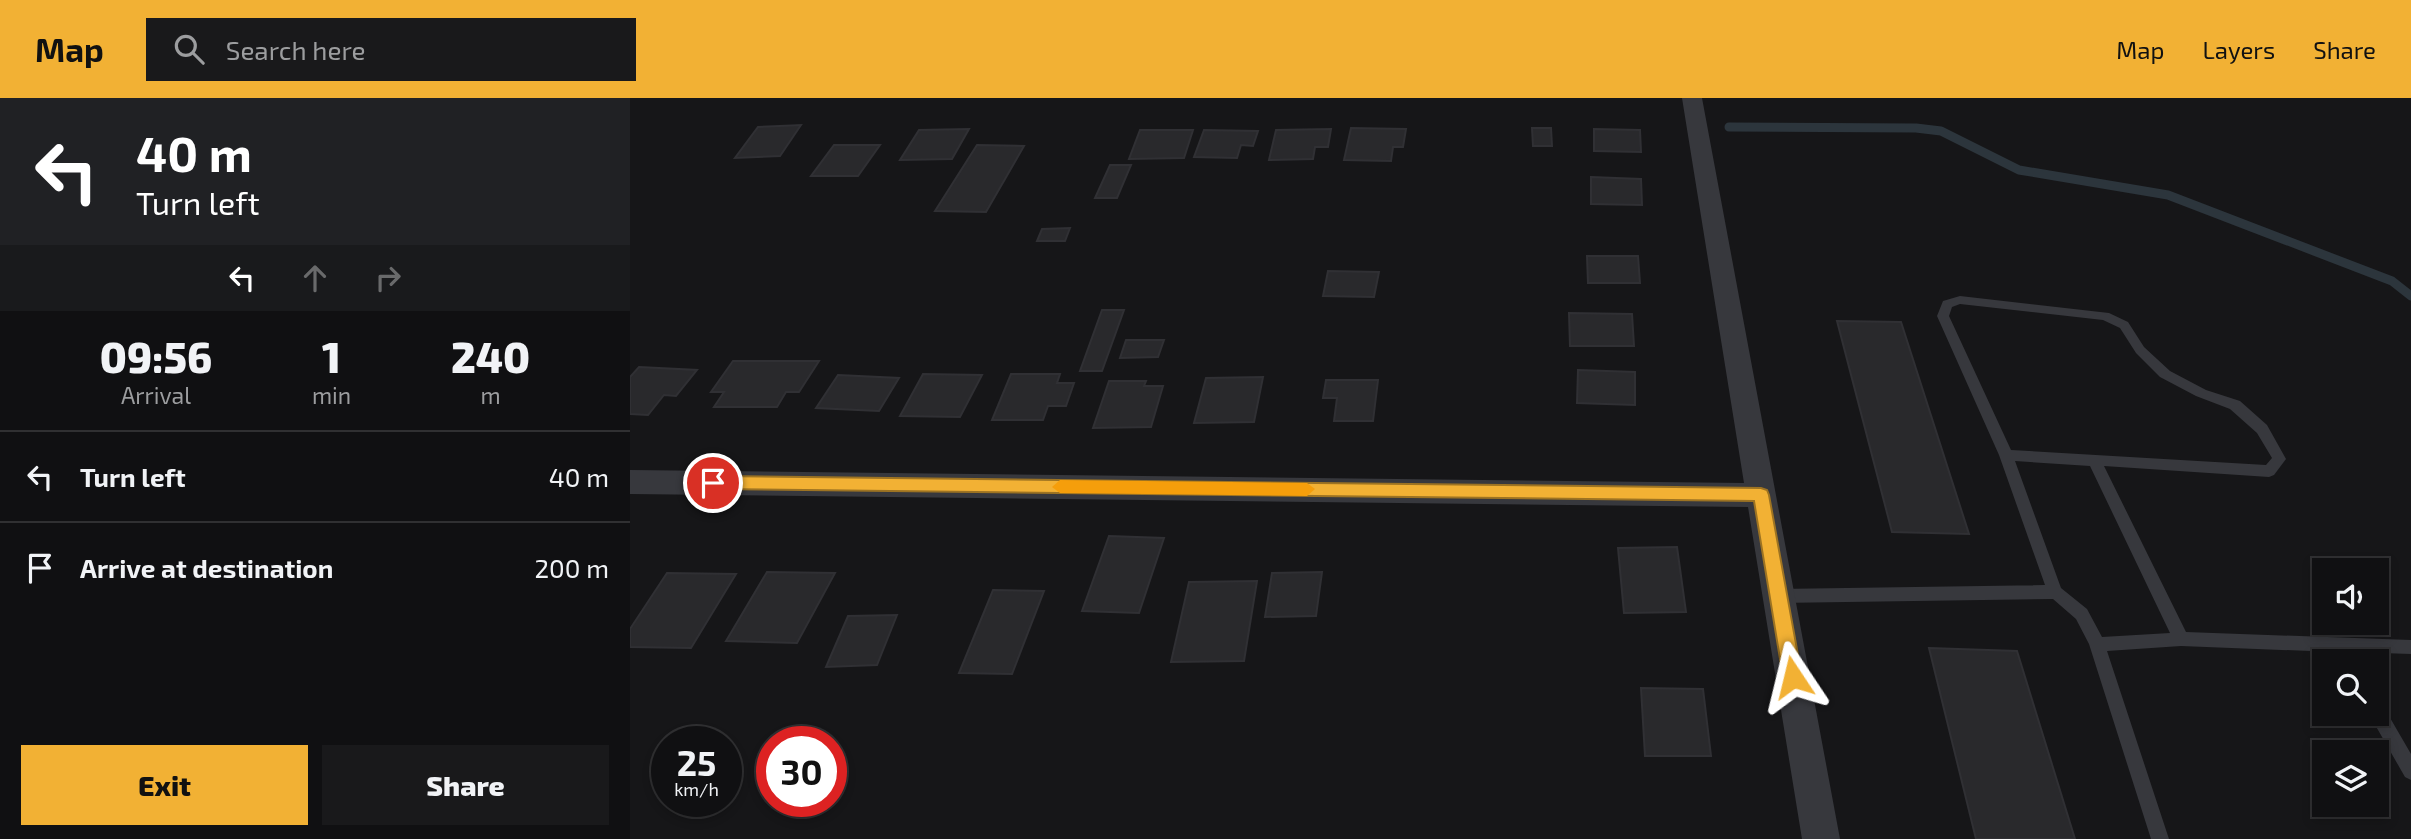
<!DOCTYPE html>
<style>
:root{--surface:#101012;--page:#19191b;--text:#f1f3f6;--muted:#9c9d9f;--line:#303032;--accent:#f2b134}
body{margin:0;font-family:"Exo 2",sans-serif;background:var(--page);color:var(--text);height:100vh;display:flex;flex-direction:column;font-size:26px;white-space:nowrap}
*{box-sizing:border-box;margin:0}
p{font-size:23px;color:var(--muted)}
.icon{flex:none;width:38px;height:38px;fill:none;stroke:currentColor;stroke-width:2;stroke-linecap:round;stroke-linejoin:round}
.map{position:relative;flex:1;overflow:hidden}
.drawer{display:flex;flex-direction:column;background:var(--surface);width:630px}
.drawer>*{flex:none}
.guide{background:#202124;color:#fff;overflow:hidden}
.controls{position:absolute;left:1682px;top:460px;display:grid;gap:14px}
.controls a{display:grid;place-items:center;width:77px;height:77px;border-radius:0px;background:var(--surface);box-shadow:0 4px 10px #0003,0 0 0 2px var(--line);font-size:35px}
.speed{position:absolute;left:21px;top:628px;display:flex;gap:14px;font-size:35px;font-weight:700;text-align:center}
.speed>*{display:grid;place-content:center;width:91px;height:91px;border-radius:50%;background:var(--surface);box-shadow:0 4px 10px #0003,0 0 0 2px var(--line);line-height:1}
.speed small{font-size:18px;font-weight:400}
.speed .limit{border:10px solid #d22;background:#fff;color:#111}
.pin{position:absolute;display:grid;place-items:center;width:60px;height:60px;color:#fff;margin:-30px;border:4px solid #fff;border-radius:50%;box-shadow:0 2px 7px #0007}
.me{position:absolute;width:77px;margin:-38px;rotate:350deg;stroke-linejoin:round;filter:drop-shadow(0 0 5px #0008)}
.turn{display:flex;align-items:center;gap:24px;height:147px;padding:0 21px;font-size:32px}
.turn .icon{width:91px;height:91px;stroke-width:2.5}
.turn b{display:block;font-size:49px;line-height:60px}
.lanes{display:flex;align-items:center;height:66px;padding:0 21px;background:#0003;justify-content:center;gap:35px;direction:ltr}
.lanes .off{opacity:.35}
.eta{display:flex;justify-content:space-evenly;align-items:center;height:119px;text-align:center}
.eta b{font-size:42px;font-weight:800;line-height:49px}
.primary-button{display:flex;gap:14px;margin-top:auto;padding:14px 21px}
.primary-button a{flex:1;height:80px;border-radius:0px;background:var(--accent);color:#111;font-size:28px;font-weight:800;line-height:80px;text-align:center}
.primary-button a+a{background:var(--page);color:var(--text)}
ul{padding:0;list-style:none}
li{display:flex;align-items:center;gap:21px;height:91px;padding:0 21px;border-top:2px solid var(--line)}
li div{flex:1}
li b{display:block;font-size:26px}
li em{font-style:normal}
header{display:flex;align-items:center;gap:42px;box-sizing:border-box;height:98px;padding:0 35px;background:var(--accent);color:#111}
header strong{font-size:33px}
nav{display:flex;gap:38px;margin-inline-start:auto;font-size:24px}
.search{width:490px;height:63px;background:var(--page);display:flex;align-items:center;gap:18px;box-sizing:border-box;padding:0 24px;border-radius:0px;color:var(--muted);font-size:26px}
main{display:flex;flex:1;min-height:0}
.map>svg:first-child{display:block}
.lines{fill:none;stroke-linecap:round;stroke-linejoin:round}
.stream{stroke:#2c353c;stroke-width:9}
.building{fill:#29292c;stroke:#303034;stroke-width:2}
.lane{fill:#37383d;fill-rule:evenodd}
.street{fill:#37383d;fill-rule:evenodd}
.route{fill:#f2b134;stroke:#9d7322;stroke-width:2}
.slow{fill:#f59e0b}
</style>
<header>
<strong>Map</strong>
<div class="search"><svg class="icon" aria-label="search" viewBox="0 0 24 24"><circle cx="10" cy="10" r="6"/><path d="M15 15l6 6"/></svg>Search here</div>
<nav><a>Map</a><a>Layers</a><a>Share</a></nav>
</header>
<main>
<section class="drawer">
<div class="guide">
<div class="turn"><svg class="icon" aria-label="left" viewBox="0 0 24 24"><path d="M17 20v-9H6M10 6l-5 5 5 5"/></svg><div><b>40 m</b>Turn left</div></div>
<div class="lanes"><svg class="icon" aria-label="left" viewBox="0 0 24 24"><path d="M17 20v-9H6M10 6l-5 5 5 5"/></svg><svg class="icon off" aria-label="ahead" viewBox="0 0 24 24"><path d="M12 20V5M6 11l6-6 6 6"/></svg><svg class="icon off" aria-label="right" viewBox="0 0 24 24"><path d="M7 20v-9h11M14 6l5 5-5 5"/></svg></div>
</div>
<div class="eta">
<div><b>09:56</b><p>Arrival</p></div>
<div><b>1</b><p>min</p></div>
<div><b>240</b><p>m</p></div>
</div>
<ul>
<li><svg class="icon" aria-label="left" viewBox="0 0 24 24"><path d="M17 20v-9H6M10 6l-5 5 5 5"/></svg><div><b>Turn left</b></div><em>40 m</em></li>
<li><svg class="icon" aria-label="arrive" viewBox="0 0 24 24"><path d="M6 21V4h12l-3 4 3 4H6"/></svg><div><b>Arrive at destination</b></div><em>200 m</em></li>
</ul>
<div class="primary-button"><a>Exit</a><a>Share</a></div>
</section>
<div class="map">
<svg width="1781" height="741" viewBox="0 0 1781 741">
<rect width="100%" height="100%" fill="#161618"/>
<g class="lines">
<path class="stream" d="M1099,29l187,1 25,3 78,39 149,25 224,86 19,15"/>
</g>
<g class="building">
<path d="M171,27l-21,31 -45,2 23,-31z"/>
<path d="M721,30l55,1 -3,18h-10l-2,14 -47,-1z"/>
<path d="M902,30h19l1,18h-19z"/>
<path d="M339,31l-17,30 -52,1 19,-30z"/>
<path d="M701,31l-3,18h-13l-2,12 -44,1 7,-30z"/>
<path d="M964,31l46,1 1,22 -47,-1z"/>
<path d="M510,32h53l-9,28 -55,1z"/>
<path d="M574,32l54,1 -5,15 -12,-1 -4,13 -43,-1z"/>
<path d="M204,47h46l-22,31h-47z"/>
<path d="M347,47l47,1 -38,66 -51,-1z"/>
<path d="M480,67h21l-14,33h-22z"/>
<path d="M961,79l50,2 1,26 -51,-1z"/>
<path d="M440,130l-5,13h-28l5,-12z"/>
<path d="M957,158h51l2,27h-52z"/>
<path d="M698,173l51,1 -5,25 -51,-1z"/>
<path d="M472,212h22l-22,61h-22z"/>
<path d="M939,215l63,1 2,32h-64z"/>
<path d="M1207,223l64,1 68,212 -77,-2z"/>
<path d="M496,242h38l-6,17 -38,1z"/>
<path d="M103,263h86l-20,31h-13l-9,15h-63l10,-15h-13z"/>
<path d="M9,269l58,3 -21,26 -12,-1 -16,20 -18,-1v-37z"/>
<path d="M948,272l57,2v33l-58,-2z"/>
<path d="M293,276l59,1 -22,42 -60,-1z"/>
<path d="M381,276h49l-3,9h17l-8,23h-18l-5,14h-51z"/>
<path d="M208,277l61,3 -20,33 -63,-3z"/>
<path d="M633,279l-9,45 -60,1 12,-45z"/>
<path d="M696,282h52l-5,41h-39l3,-23h-14z"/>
<path d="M479,283h37l-2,5h19l-12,41 -58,1z"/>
<path d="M479,438l55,2 -25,75 -57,-2z"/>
<path d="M1047,449l9,65 -62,1 -6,-65z"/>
<path d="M137,474l68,1 -38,70 -71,-2z"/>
<path d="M692,474l-6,44 -51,1 7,-44z"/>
<path d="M37,475l69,1 -45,74 -61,-1v-18z"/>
<path d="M627,483l-13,80 -73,1 18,-80z"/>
<path d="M363,492l51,1 -32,83 -53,-1z"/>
<path d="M267,517l-20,50 -51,2 22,-51z"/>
<path d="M1299,550l88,3 58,188h-99z"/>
<path d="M1011,590l62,1 8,67h-66z"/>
</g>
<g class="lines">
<g class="lane">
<path d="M1330,198l149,17 19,9 16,25 26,24 36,19 34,11 27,24 19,34 -12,16 -5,2 -165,-11 82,166 225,8v14l-59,-2 5,10h-17l-5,-10 -154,-6 -74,5 62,188h-18l-62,-195 -13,-25 -23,-20 -275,4 -5,-2 -3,-5 3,-5 5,-2 267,-4 -46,-130 -62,-139 6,-15zM1330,206l143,16 17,8 16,25 24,24 36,19 34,13 27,24 15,25 -6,7 -255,-15 -62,-134 3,-9zM1385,363l75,5 80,167 -68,4 -15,-28 -26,-21z"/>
<path d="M1746,604l6,2 29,50v26l-6,-3 -35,-61 6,-2z"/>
</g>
<path class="street" d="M1052,0h20l138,741h-38l-54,-332 -1118,-13v-24l1114,13z"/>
</g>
<path class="route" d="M83,378l1048,12 6,2 2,5 33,182 -3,6 -6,2 -7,-2 -3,-6 -29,-176 -1041,-12 -8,-6z"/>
<path class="slow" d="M430,382l247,3 8,6 -8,7 -247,-3 -8,-6z"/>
</svg>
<div class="controls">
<a><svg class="icon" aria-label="sound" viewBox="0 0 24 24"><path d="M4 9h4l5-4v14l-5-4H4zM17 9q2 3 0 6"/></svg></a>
<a><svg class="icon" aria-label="search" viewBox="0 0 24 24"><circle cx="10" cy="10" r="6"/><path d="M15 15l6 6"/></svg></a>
<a><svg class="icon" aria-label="layers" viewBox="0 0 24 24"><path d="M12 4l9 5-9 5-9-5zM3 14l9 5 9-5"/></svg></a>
</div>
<div class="speed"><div>25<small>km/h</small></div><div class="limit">30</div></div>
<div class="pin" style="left:83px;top:385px;background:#d93025"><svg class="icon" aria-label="arrive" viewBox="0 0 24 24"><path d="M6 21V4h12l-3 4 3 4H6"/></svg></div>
<svg class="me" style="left:1163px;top:579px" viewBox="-20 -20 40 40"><path d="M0-17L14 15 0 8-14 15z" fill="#f2b134" stroke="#fff" stroke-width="4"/></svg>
</div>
</main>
